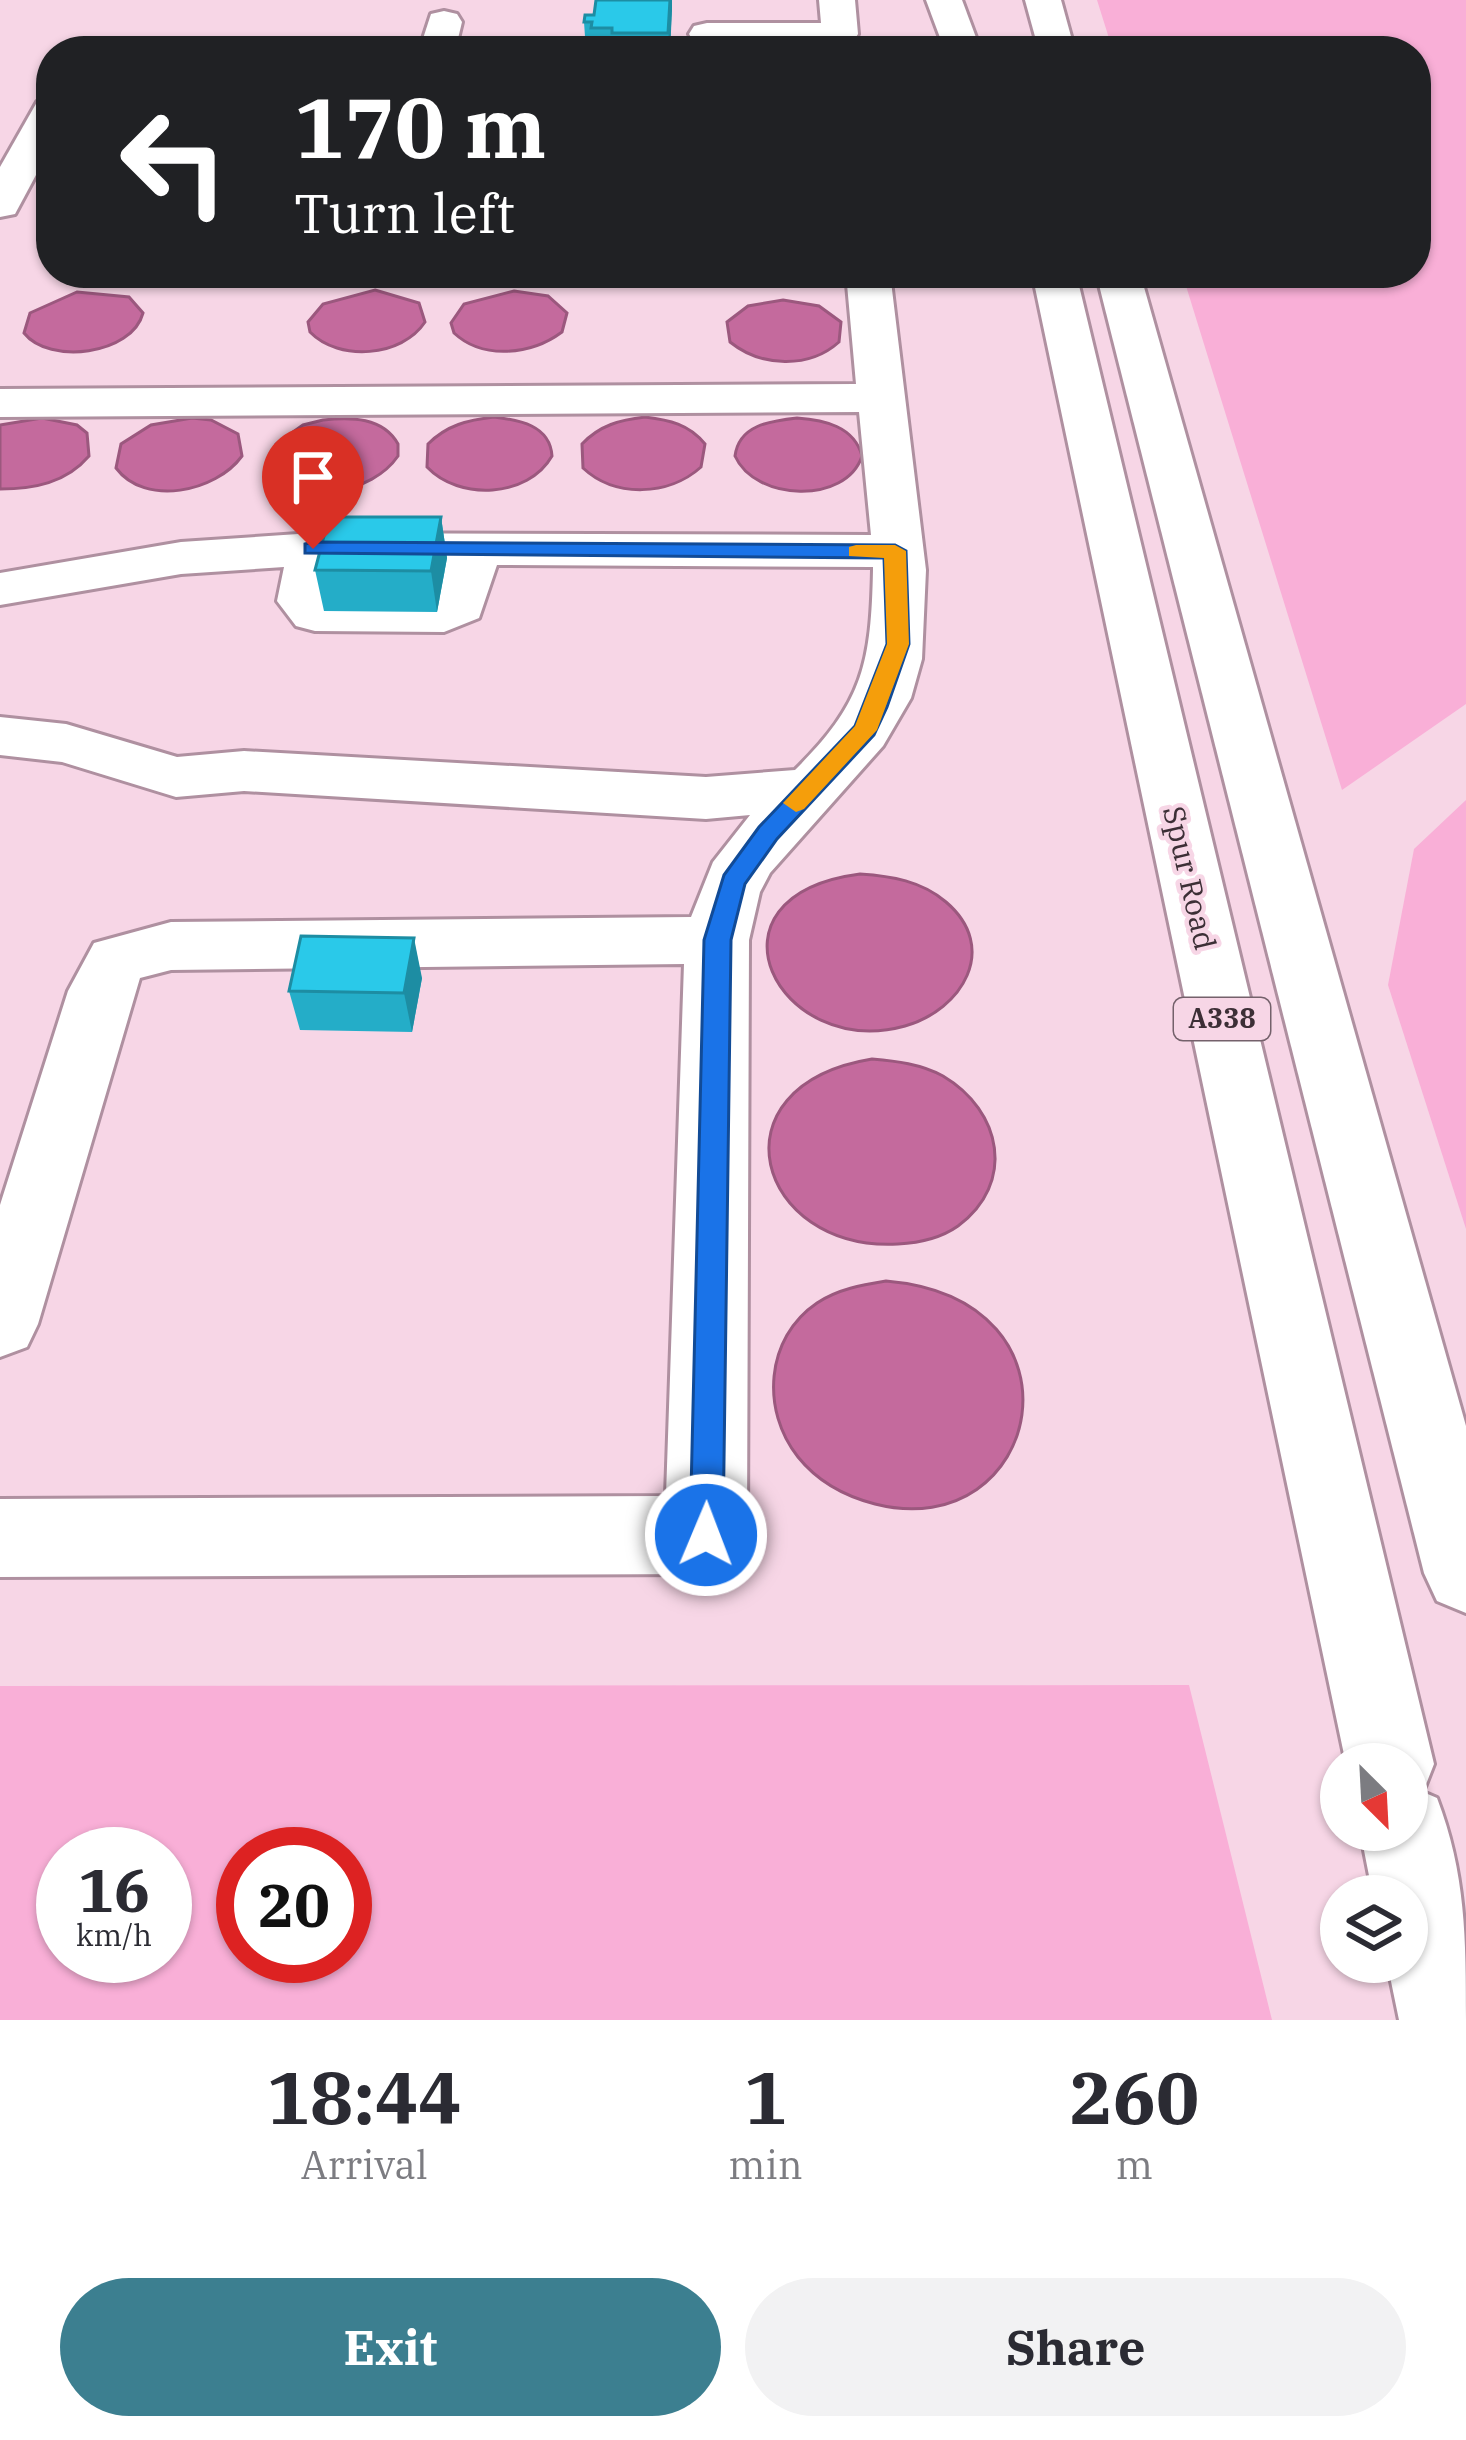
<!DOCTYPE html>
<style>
:root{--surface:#fff;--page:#f2f2f3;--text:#2b2b33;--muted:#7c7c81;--accent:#3c7f90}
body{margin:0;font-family:"IBM Plex Serif",serif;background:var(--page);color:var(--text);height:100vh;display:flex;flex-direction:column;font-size:45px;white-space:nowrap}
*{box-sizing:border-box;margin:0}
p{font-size:39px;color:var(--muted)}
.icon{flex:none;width:66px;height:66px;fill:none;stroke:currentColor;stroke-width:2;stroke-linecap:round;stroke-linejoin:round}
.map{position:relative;height:2020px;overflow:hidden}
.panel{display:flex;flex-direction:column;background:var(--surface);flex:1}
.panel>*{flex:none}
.banner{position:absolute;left:36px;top:36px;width:1395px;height:252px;border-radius:48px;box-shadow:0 3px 9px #0004;background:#202124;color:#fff;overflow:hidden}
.needle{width:78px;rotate:156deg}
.controls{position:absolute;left:1320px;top:1743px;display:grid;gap:24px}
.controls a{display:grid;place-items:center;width:108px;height:108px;border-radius:50%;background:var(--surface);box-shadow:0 3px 9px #0004;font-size:60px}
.speed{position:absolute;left:36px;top:1827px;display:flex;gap:24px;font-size:60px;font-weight:700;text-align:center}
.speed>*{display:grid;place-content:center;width:156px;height:156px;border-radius:50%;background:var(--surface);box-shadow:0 3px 9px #0004;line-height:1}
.speed small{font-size:30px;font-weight:400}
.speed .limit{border:18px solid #d22;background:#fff;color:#111}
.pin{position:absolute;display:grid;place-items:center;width:102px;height:102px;color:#fff;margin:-123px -51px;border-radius:50% 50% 50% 0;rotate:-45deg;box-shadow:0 0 12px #0007}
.pin .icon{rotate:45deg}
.me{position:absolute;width:132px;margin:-66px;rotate:1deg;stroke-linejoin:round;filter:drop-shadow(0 0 9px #0008)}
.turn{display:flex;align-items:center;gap:42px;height:252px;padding:0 60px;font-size:54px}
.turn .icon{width:156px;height:156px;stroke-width:2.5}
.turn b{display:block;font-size:84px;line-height:102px}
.eta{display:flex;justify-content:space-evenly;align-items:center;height:204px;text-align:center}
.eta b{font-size:72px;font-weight:700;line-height:84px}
.button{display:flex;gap:24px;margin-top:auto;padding:24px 60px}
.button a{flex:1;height:138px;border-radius:72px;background:var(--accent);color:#fff;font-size:48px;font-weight:700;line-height:138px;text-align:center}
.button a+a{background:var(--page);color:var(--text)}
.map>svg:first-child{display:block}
.green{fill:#f9afd7;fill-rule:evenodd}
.water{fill:#c46a9d;stroke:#9b587e;stroke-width:3}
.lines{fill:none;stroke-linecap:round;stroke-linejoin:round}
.minor-casing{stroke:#af90a0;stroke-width:6}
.highway-casing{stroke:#af90a0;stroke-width:6}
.minor{fill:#fff;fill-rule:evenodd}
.highway{fill:#fff;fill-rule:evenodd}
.wall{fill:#24adc8}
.shaded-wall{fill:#1d8da3}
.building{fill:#2ac9e9;stroke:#1d8da3;stroke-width:3}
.route{fill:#1a73e8;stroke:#114b97;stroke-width:3}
.slow{fill:#f59e0b}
.labels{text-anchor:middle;stroke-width:9;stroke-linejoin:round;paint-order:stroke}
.shield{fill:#f7d6e6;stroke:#74616b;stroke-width:3}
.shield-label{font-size:27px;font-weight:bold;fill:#3c2f36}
.street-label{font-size:30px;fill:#3c2f36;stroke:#f7d6e6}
</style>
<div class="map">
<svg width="1466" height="2020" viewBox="0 0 1466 2020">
<rect width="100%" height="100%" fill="#f7d6e6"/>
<g class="green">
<path d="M1097,0h369v704l-124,86 -160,-517h234v-222h-303z"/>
<path d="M1466,800v429l-78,-244 26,-136z"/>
<path d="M1189,1685l83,335h-1272v-334zM63,1854h102v102h-102zM345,1854v102h-102v-102z"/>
</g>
<g class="water">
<path d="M375,290l44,13 6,19c-23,35 -86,40 -115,10l-2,-10 15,-18z"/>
<path d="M514,291l34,5 19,17 -5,19c-31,23 -79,28 -108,1l-3,-10 13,-19z"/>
<path d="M77,292l52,5 14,16c-11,42 -94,52 -119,20l6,-20z"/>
<path d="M783,300l36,6 22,16 -2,20c-30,27 -78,25 -109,0l-3,-20 21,-16z"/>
<path d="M494,417c25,3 56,8 58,39 -24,42 -93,45 -125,11l1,-23c19,-19 40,-24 66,-27z"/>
<path d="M645,417c24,3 44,7 60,27l-4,23c-32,29 -86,31 -118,1l-1,-24c18,-19 38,-24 63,-27z"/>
<path d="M42,418l35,7 10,8 2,23c-23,27 -55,33 -89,33v-64z"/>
<path d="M192,418l19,2 27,14 4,22c-26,36 -97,51 -126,12l5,-24 30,-19z"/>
<path d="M797,418c27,2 57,8 65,38 -16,49 -107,45 -127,0 4,-31 35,-35 62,-38z"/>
<path d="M323,420c28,-3 60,-3 75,24v12c-26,38 -94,49 -126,12l4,-24 27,-19z"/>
<path d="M860,874c31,2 62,7 86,28 54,46 16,108 -41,124 -127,35 -212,-130 -45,-152z"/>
<path d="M872,1059c24,2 49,5 71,17 59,35 73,107 15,150 -17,12 -40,17 -60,18 -141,8 -190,-158 -26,-185z"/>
<path d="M886,1281c210,18 156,265 -11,223 -31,-8 -57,-22 -77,-47 -37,-46 -33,-119 19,-154 21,-14 45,-18 69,-22z"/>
</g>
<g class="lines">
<defs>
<g id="minor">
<path d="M819,0h36l3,34 -5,8 -146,3 -13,-3 -5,-8 5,-8 13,-3h114z"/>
<path d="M444,11l13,3 5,8 -7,29h-36l12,-37z"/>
<path d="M51,98v49l-36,67 -15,3v-50l37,-65z"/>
<path d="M846,273h44l36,297 -4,89 -11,39 -28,48 -113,127 -10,19 -11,48 -2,595 -12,28 -29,11 -706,3v-78l666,-3 18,-532 -513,6 -31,8 -102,346 -11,23 -27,10v-152l68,-214 26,-48 77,-21 520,-5 22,-55 37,-47 -44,4 -462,-28 -68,6 -114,-35 -62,-7v-38l66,7 111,33 67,-6 462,26 89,-7c68,-67 76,-106 78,-200v-3l-376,-2 -18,53 -35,14 -129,-1 -19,-5 -19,-25 7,-34 -103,7 -181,31v-32l181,-31 132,-9 558,2 -12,-123 -859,5v-28l856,-5zM336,565h109l-11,33 -103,-1z"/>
</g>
<g id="highway">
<path d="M926,0h36l19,51h-36z"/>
<path d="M1025,0h36l14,51h-36z"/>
<path d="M1032,273h44l358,1491 -11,28 14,6c29,76 29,141 29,222h-67l-12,-58h20v-66h-34l-13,-66h47v-66h-61z"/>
<path d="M1096,273h44l326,1153v187l-29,-12 -13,-28z"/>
</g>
</defs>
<use href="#minor" class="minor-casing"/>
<use href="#highway" class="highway-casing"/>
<use href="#minor" class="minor"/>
<use href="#highway" class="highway"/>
</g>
<g class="wall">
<path d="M596,0h76l-2,51h-84l-2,-29 10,-7z"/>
<path d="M441,517l6,41 -10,54 -113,-1 -9,-41z"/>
<path d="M422,978l-10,54 -112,-2 -11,-39z"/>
</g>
<g class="shaded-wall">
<path d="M670,0h2v11l-2,40h-2z"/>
<path d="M441,517l6,41 -10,54 -6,-41z"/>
<path d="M414,938l8,40 -10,54 -8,-39z"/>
</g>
<g class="building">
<path d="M596,0h74l-2,33h-56v-5h-21l1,-6h-8l1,-7h9z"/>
<path d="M329,517h112l-10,54 -116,-1z"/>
<path d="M301,936l113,2 -10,55 -115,-2z"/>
</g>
<path class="route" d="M313,542l582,3 11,6 3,93 -22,63 -13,28 -97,104 -32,45 -14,56 -8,595 -5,11 -12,5 -11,-5 -5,-11 14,-595 20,-65 35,-48 96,-101 32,-82 -3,-86 -579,-5v-9z"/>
<path class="slow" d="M856,545h39l11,6 3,93 -32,86 -73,79 -8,3 -13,-9 72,-77 32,-82 -3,-86 -35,-2v-9z"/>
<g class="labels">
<rect class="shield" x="1174" y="998" width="96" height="42" rx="9"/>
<g class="shield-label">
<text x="1222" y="1028">A338</text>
</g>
<g class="street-label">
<text transform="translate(1189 878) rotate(77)" y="10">Spur Road</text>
</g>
</g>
</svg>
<div class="controls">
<a><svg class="needle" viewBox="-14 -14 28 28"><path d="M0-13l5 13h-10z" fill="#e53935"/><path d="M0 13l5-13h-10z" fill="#7c7c81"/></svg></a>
<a><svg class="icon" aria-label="layers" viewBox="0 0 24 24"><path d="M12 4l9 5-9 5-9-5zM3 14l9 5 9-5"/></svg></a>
</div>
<div class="speed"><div>16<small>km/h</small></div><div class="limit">20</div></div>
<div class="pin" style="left:313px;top:549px;background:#d93025"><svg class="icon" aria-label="arrive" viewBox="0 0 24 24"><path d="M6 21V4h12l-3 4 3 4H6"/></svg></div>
<svg class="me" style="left:706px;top:1535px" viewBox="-20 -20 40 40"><circle r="17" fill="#1a73e8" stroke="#fff" stroke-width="3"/><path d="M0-11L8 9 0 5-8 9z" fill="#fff"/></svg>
<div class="banner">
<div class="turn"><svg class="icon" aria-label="left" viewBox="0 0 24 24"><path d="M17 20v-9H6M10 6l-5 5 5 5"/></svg><div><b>170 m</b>Turn left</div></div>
</div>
</div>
<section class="panel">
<div class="eta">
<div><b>18:44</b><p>Arrival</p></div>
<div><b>1</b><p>min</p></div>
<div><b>260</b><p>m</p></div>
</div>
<div class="button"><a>Exit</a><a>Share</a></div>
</section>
